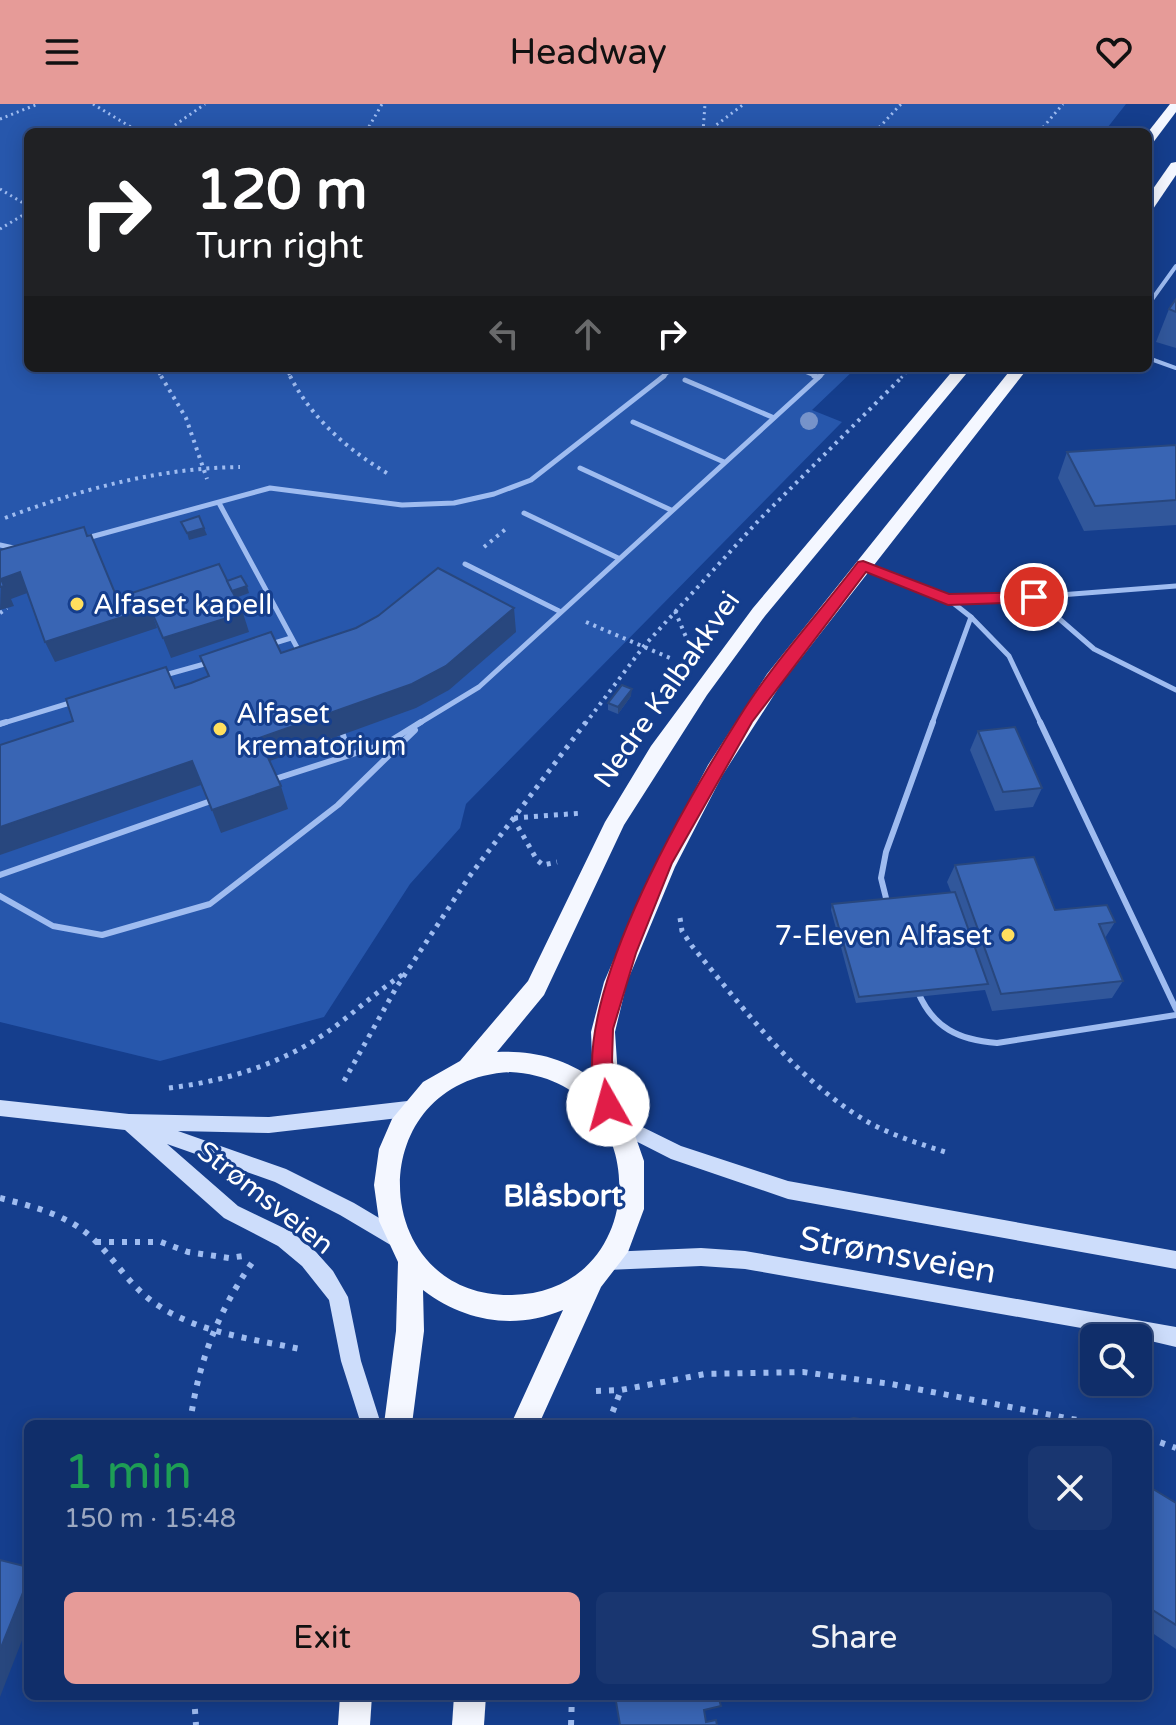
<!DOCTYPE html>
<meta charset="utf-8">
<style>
:root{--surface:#102e6a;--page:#193670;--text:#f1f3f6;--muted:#9ca8c1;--line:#304a7e;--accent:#e69b98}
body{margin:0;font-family:"Varela Round",sans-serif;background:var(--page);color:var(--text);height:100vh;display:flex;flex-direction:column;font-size:30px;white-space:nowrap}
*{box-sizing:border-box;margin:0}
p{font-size:26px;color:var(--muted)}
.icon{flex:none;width:44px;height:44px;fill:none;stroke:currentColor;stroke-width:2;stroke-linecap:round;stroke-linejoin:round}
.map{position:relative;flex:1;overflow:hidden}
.details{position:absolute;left:24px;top:1316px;width:1128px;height:280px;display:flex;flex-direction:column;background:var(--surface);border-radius:12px;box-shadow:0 4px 20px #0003,0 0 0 2px var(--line)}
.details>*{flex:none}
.top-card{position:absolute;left:24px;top:24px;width:1128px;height:244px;border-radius:12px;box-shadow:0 4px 20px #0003,0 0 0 2px var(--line);background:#202124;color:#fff;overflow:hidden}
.buttons{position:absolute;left:1080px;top:1220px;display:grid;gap:16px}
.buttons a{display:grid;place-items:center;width:72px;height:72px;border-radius:12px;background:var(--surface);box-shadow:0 4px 20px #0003,0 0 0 2px var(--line);font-size:40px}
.pin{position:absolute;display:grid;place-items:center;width:68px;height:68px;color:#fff;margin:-34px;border:4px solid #fff;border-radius:50%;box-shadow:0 2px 8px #0007}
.me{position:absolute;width:88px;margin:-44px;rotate:353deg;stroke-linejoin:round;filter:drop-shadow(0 0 6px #0008)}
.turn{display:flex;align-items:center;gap:28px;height:168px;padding:0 40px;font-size:36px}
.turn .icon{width:104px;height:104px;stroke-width:2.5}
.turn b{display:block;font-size:56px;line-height:68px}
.lanes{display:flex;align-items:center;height:76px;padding:0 40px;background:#0003;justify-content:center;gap:40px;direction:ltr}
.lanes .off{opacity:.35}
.round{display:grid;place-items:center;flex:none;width:84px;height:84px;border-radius:12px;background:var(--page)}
.summary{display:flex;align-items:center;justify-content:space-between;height:136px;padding:0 40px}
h1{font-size:48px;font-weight:600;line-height:60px;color:#1e9e55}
.primary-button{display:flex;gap:16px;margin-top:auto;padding:16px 40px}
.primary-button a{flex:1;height:92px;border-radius:12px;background:var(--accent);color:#111;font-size:32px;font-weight:600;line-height:92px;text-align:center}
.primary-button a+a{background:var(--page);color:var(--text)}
header{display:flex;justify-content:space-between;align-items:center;height:104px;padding:0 40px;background:var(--accent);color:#111;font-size:36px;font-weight:600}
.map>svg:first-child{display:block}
.green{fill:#2757ac}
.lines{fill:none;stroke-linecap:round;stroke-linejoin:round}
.path-far3{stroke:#9fbcf0;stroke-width:3;stroke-dasharray:2 4;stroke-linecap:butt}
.path-far2{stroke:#9fbcf0;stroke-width:4;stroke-dasharray:3 5;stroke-linecap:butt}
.path-far1{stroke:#9fbcf0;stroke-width:5;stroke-dasharray:4 6;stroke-linecap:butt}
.path{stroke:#9fbcf0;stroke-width:6;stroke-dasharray:5 8;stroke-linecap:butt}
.service-far2{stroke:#9fbcf0;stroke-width:4}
.service-far1{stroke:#9fbcf0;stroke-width:5}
.service{stroke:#9fbcf0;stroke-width:6}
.secondary{fill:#cdddfb;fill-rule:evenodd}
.trunk{fill:#f4f7ff;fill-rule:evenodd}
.tree{fill:#7693ca}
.wall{fill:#31579b}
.shaded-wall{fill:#28477e}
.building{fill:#3965b4;stroke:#28477e;stroke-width:2}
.route{fill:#e11d48;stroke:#92132f;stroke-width:2}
.poi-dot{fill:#ffdf5e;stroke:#153e8d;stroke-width:3}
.labels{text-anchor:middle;stroke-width:6;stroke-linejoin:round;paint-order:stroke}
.poi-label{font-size:28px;fill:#fff;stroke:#153e8d;text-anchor:start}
.street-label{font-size:28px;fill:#fff;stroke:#153e8d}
.neighbourhood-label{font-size:30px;font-weight:bold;fill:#fff;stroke:#153e8d}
.near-street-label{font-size:34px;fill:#fff;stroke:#153e8d}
</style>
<header><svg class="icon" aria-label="menu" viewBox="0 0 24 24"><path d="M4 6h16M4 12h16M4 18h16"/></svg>Headway<svg class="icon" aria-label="heart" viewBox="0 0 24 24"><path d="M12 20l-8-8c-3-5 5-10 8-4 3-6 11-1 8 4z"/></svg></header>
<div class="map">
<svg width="1176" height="1621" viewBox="0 0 1176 1621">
<rect width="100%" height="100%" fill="#153e8d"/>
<path class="green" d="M0,0h1126l-22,28h-1076v236h828l-44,42 30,12 -376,382 -6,24 -50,56 -86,133 -164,44 -160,-39z"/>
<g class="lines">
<g class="path-far3">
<path d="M93,0l46,28"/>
<path d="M0,15l38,-15"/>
<path d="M165,28l40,-28"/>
<path d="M366,28l16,-28"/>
<path d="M703,28l2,-28"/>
<path d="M707,28l37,-28"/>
<path d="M875,28l26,-28"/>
<path d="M1039,28l24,-28"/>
<path d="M0,85l28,17"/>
<path d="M0,125l28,-17"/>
<path d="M156,264l6,10"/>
<path d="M286,264l5,10"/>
<path d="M901,274l9,-10"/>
</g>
<g class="path-far2">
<path d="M161,272l25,42 21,61"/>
<path d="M290,272c22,43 58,74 100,99"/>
<path d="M5,414c77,-29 153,-50 235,-51"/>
<path d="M484,443l23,-19"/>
<path d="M675,507l11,26"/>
<path d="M0,509l7,-5"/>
<path d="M586,518l84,36"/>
<path d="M585,620l59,-78 115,-126 144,-144"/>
</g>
<g class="path-far1">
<path d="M513,714l24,42 6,5 14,-3"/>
<path d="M514,714l69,-5"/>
<path d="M680,814l2,13 10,15c52,63 104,134 176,176 25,14 53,22 80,31"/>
<path d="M344,977l52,-93 73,-111 117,-155"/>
<path d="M169,984c56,-7 110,-23 157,-55 27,-19 51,-42 79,-60"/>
</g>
<g class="path">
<path d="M0,1094c31,8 65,16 90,38 25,22 40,52 69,70 41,27 94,33 141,43"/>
<path d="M96,1138h65l27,10 41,6 14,-2"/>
<path d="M596,1287l25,-1 84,-16 98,-2 88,12 207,40"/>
<path d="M190,1320c8,-62 28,-113 64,-164"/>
<path d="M608,1320l13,-34"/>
<path d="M1148,1334l28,10"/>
<path d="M194,1592l2,29"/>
<path d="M571,1621l1,-29"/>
</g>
<g class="service-far2">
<path d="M1148,201l28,-39"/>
<path d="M1148,254l28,10"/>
<path d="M796,264l22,9"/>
<path d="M661,274l12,-10"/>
<path d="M818,274l10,-10"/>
</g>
<g class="service-far1">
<path d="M814,272l4,1"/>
<path d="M685,276l87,37"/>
<path d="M633,318l91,40"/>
<path d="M580,364l91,42"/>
<path d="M219,399l81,150"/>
<path d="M524,409l94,45"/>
<path d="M87,434l183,-50 132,17 52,-2 40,-9 37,-14 133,-104"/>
<path d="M0,441l18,4"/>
<path d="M465,460l94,47"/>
<path d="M866,463l82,32 23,18 38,39 32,68"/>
<path d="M1034,493l60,52 82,41"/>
<path d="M948,495l86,-2 142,-11"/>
<path d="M268,541l23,-7"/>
<path d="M165,571l43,-12"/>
<path d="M0,620l73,-22"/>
<path d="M418,620l61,-37 341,-311"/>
<path d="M932,620l39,-107"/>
</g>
<g class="service">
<path d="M1040,618l136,287"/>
<path d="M0,620l6,-2"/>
<path d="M343,631l6,20"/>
<path d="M275,675l112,-36 34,-21"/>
<path d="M0,771l208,-73"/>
<path d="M0,792l53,30 49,9 108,-31 128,-99 77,-75"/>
<path d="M888,802l-7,-28 5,-26 47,-130"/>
<path d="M918,888c15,36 41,48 79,51l179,-28"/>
</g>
<g class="secondary">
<path d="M0,996l129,14 140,3 147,-17 6,2 3,6 -3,6 -6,2 -147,17 -91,-2 108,38 68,34 47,28 2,7 -2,7 -7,2 -54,-32 -65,-33 -108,-38 71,62 54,26 24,20 17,19 15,26 13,64 20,63h-20l-20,-63 -12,-61 -27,-34 -24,-20 -54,-28 -99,-88 -125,-14z"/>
<path d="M622,1013l59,29 107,35 388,70v18l-388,-70 -117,-40 -55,-28 -3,-6 3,-6z"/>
<path d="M701,1144l44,3 431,76v20l-38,-9 -393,-69 -44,-3 -94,4 -7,-2 -3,-7 3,-7 7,-2z"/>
</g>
<g class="trunk">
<path d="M1170,0h6v8l-24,32 -4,1v-13z"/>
<path d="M1176,58v13l-23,34 -5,1v-14l23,-33z"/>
<path d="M955,264h16l-206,248 -58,79 -83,130 -80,170 -47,57c34,-2 68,6 96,27l-2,-47 13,-50 50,-115 54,-102 59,-91 245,-306h16l-247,316 -59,92 -47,91 -48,115 -12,50 5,74 16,32 8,23v48l-16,43 -27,35 -62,137h-28l52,-114c-48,20 -98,12 -140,-20l1,41 -12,93h-28l12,-93 2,-69 -19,-41 -5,-36 5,-36 13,-30 31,-37 37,-21 68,-80 77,-159 46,-76 102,-138zM510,968c146,7 145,220 2,223 -145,3 -153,-215 -2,-223z"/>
<path d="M340,1592h32l-2,29h-32z"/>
<path d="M454,1592h32l-2,29h-32z"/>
</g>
</g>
<circle class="tree" cx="809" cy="317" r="9"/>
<g class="wall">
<path d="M1176,195v49l-20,-6 13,-33z"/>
<path d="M1176,341v80l-92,6 -26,-53 9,-26z"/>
<path d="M631,592l-13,18 -10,-4v-7z"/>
<path d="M978,627l64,57 -9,19 -38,4 -25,-61z"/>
<path d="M955,761l100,45 60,12 -10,16 18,43 -11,17 -120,13 -7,-21 -129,13 -25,-93 1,-6 119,-12 -4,-10z"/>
<path d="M1153,1385l23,14v146l-28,-19v-139z"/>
</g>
<g class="shaded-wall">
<path d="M204,424l3,7 -18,5 -2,-7z"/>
<path d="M20,468l10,20 -19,7 3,7 -14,4 1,-31z"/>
<path d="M247,482l2,7 -16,6 -3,-7z"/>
<path d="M150,504l7,20 -102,34 -10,-20z"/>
<path d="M514,504l2,24 -67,58 -33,18 -149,54 -8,-24z"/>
<path d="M243,509l6,19 -78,26 -8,-20z"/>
<path d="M632,585l-1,7 -13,18v-7z"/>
<path d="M192,657l9,24 -201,70v-28z"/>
<path d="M281,682l7,23 -67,24 -9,-23z"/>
<path d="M28,1476v45l-28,72v-47z"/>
</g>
<g class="building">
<path d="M1176,195v13l-7,-3z"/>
<path d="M1176,341v55l-81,6 -28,-54z"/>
<path d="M199,412l5,12 -17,5 -6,-11z"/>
<path d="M84,423l3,9 4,-1 26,63 102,-34 24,49 -80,25 -13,-30 -105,34 -25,-70 -19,7 3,7 -4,1v-37z"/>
<path d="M438,464l76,40 -68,58 -34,18 -153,54 22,48 -69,24 -20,-49 -192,66v-82l73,-24 -7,-22 100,-32 9,21 16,-5 18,-7 -9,-20 71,-24 10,21 75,-25 22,-12z"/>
<path d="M241,472l6,10 -15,5 -5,-10z"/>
<path d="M622,581l10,4 -14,18 -10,-4z"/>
<path d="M1015,623l27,61 -39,4 -25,-61z"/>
<path d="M1034,753l21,53 52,-5 8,17 -16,2 24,57 -122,13 -46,-129z"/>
<path d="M955,788l33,92 -129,13 -27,-93z"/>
<path d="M854,1314l35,6h-65z"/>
<path d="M1153,1385l23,14v122l-28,-18v-104z"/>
<path d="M0,1456l28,7v13l-28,70z"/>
<path d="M615,1592h103l3,10 -17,4 2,12 10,-2 1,5h-97z"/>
</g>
<path class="route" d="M863,457l86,33 85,-2 8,5 -8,5 -86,3 -82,-33 -114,150 -80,141 -36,90 -23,76 -1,32 6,44 -3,7 -7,2 -7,-2c-44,-96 87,-314 139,-396 32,-52 80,-104 118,-154z"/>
<g class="poi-dot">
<circle cx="77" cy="500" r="8"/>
<circle cx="220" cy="625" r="8"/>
<circle cx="1008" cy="831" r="8"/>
</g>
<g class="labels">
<g class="poi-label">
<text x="93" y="510">Alfaset kapell</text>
<text x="236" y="619">Alfaset<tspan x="236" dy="32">krematorium</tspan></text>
<text x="992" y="841" text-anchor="end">7-Eleven Alfaset</text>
</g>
<g class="street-label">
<text transform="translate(666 585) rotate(-55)" y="10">Nedre Kalbakkvei</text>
<text transform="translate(266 1093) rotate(38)" y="10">Strømsveien</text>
</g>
<g class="neighbourhood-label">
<text x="563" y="1102">Blåsbort</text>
</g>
<g class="near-street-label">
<text transform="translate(898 1150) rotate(10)" y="12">Strømsveien</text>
</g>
</g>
</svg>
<div class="buttons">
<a><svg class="icon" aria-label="search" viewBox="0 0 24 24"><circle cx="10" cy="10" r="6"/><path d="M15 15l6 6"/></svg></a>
</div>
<div class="pin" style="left:1034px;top:493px;background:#d93025"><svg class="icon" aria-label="arrive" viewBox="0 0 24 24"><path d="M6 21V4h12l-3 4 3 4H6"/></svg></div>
<svg class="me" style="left:608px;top:1001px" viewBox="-20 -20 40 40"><circle r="19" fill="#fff"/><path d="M0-13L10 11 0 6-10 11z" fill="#e11d48"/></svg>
<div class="top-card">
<div class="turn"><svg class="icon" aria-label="right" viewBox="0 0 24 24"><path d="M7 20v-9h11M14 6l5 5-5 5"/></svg><div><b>120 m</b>Turn right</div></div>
<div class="lanes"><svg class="icon off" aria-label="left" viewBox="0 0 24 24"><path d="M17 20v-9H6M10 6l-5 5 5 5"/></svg><svg class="icon off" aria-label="ahead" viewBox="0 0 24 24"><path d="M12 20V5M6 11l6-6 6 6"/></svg><svg class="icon" aria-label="right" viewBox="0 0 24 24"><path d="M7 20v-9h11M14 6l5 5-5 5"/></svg></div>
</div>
<section class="details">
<div class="summary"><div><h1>1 min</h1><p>150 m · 15:48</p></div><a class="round"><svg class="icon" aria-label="close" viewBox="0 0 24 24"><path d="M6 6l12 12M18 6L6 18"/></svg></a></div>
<div class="primary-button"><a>Exit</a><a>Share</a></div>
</section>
</div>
